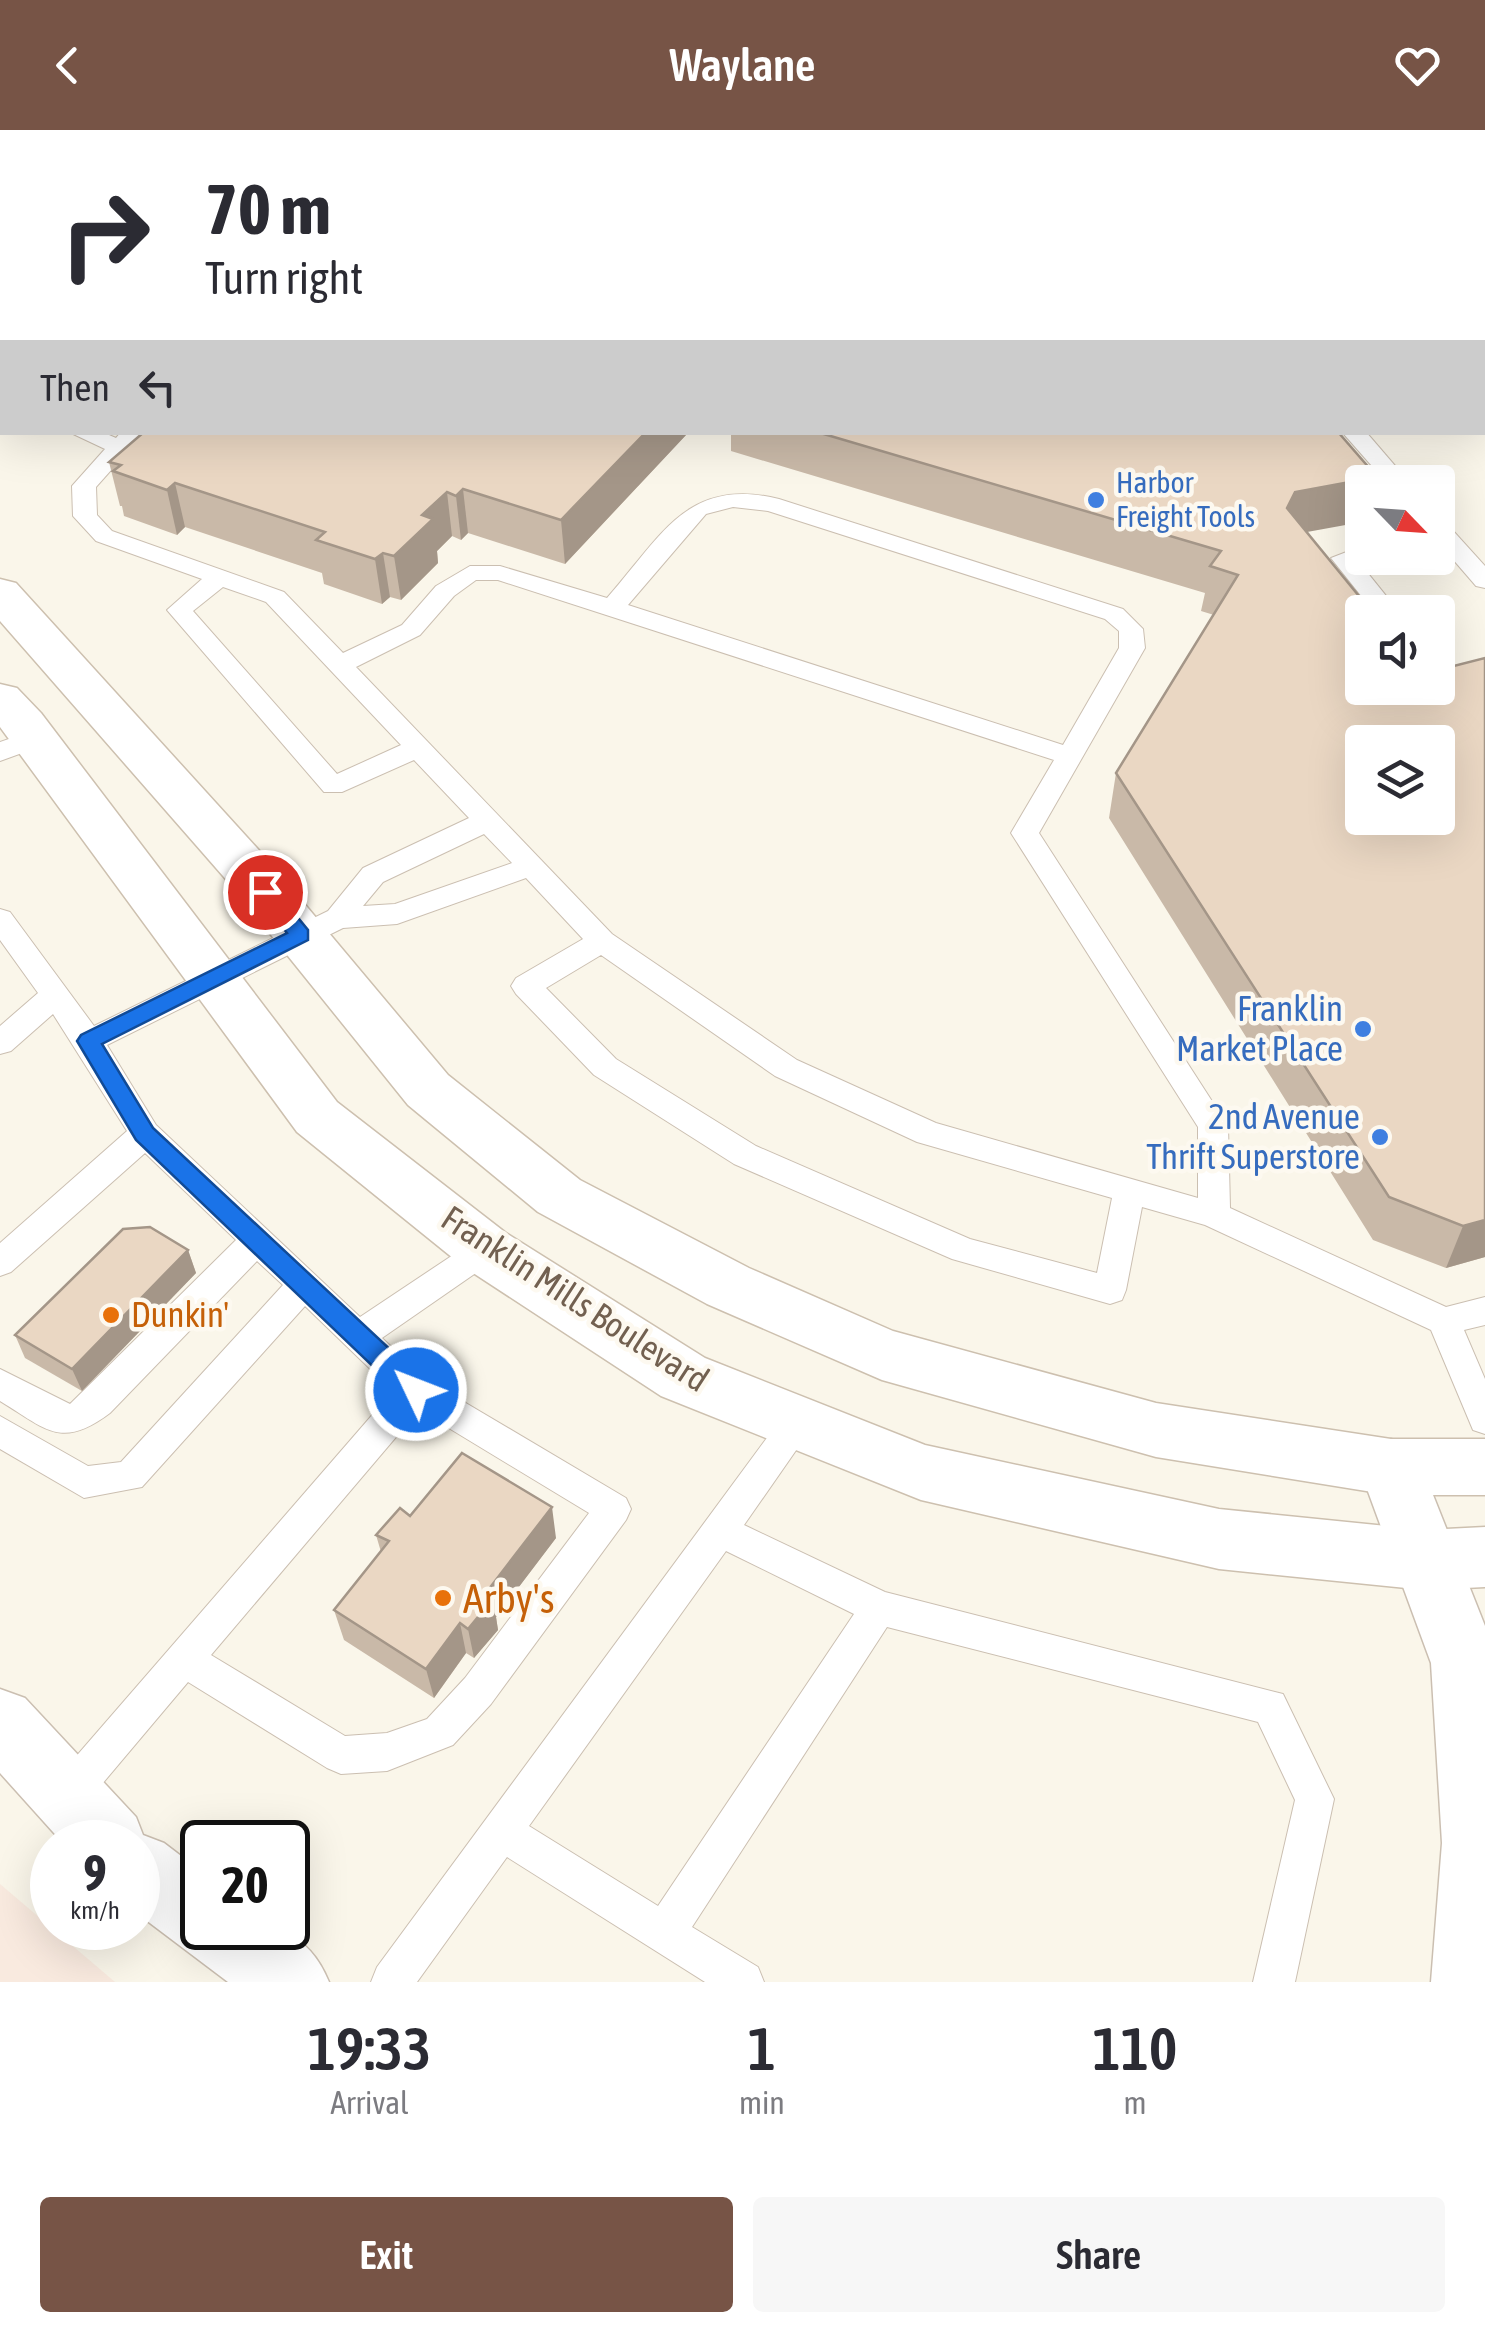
<!DOCTYPE html>
<style>
:root{--surface:#fff;--page:#f7f7f7;--text:#2b2b33;--muted:#7c7c81;--accent:#775446}
body{margin:0;font-family:"Asap Condensed",sans-serif;background:var(--page);color:var(--text);height:100vh;display:flex;flex-direction:column;font-size:38px;white-space:nowrap}
*{box-sizing:border-box;margin:0}
p{font-size:32px;color:var(--muted)}
.icon{flex:none;width:55px;height:55px;fill:none;stroke:currentColor;stroke-width:2;stroke-linecap:round;stroke-linejoin:round}
.map{position:relative;height:1852px;overflow:hidden}
.side{display:flex;flex-direction:column;background:var(--surface);flex:1}
.side>*{flex:none}
.hud{position:absolute;left:0px;top:0px;width:1485px;height:305px;box-shadow:0 10px 40px #0002;background:#fff;color:var(--text);overflow:hidden}
.needle{width:65px;rotate:115deg}
.controls{position:absolute;left:1345px;top:335px;display:grid;gap:20px}
.controls a{display:grid;place-items:center;width:110px;height:110px;border-radius:10px;background:var(--surface);box-shadow:0 10px 40px #0002;font-size:50px}
.speed{position:absolute;left:30px;top:1690px;display:flex;gap:20px;font-size:50px;font-weight:700;text-align:center}
.speed>*{display:grid;place-content:center;width:130px;height:130px;border-radius:50%;background:var(--surface);box-shadow:0 10px 40px #0002;line-height:1}
.speed small{font-size:25px;font-weight:400}
.speed .limit{border:5px solid #111;border-radius:15px;background:#fff;color:#111}
.pin{position:absolute;display:grid;place-items:center;width:85px;height:85px;color:#fff;margin:-42px;border:5px solid #fff;border-radius:50%;box-shadow:0 2px 10px #0007}
.me{position:absolute;width:110px;margin:-55px;rotate:313deg;stroke-linejoin:round;filter:drop-shadow(0 0 8px #0008)}
.turn{display:flex;align-items:center;gap:35px;height:210px;padding:0 40px;font-size:45px}
.turn .icon{width:130px;height:130px;stroke-width:2.5}
.turn b{display:block;font-size:70px;line-height:85px}
.then{display:flex;align-items:center;height:95px;padding:0 40px;background:#0003;gap:20px;font-size:38px}
.eta{display:flex;justify-content:space-evenly;align-items:center;height:170px;text-align:center}
.eta b{font-size:60px;font-weight:600;line-height:70px}
.primary-button{display:flex;gap:20px;margin-top:auto;padding:20px 40px}
.primary-button a{flex:1;height:115px;border-radius:10px;background:var(--accent);color:#fff;font-size:40px;font-weight:600;line-height:115px;text-align:center}
.primary-button a+a{background:var(--page);color:var(--text)}
header{display:flex;justify-content:space-between;align-items:center;height:130px;padding:0 40px;background:var(--accent);color:#fff;font-size:45px;font-weight:600}
.map>svg:first-child{display:block}
.commercial{fill:#f9eadf}
.lines{fill:none;stroke-linecap:round;stroke-linejoin:round}
.lane-casing{stroke:#cbbfb1;stroke-width:2}
.street-casing{stroke:#cbbfb1;stroke-width:3}
.secondary-casing{stroke:#cdc0af;stroke-width:3}
.primary-casing{stroke:#d8d2ce;stroke-width:3}
.lane{fill:#fff;fill-rule:evenodd}
.street{fill:#fff;fill-rule:evenodd}
.secondary{fill:#fff;fill-rule:evenodd}
.primary{fill:#f0deaa;fill-rule:evenodd}
.wall{fill:#c9b9a8}
.shaded-wall{fill:#a49688}
.building{fill:#ead7c3;stroke:#a49688;stroke-width:2.5;fill-rule:evenodd}
.route{fill:#1a73e8;stroke:#114b97;stroke-width:2.5}
.shop-dot{fill:#3f7fe0;stroke:#fdf9f0;stroke-width:4}
.food-dot{fill:#e8710a;stroke:#fdf9f0;stroke-width:4}
.labels{text-anchor:middle;stroke-width:9;stroke-linejoin:round;paint-order:stroke}
.far-shop-label{font-size:30px;fill:#366cbe;stroke:#fdf9f0;text-anchor:start}
.shop-label{font-size:35px;fill:#366cbe;stroke:#fdf9f0;text-anchor:end}
.street-label{font-size:35px;fill:#726050;stroke:#fdf9f0}
.food-label{font-size:35px;fill:#c56008;stroke:#fdf9f0;text-anchor:start}
.near-food-label{font-size:42px;fill:#c56008;stroke:#fdf9f0;text-anchor:start}
</style>
<header><svg class="icon" aria-label="back" viewBox="0 0 24 24"><path d="M15 5l-7 7 7 7"/></svg>Waylane<svg class="icon" aria-label="heart" viewBox="0 0 24 24"><path d="M12 20l-8-8c-3-5 5-10 8-4 3-6 11-1 8 4z"/></svg></header>
<div class="map">
<svg width="1485" height="1852" viewBox="0 0 1485 1852">
<rect width="100%" height="100%" fill="#faf6ea"/>
<path class="commercial" d="M0,1754l115,98h-115z"/>
<g class="lines">
<defs>
<g id="lane">
<path d="M428,0h25l1,2h-25z"/>
<path d="M666,0h27l1,2h-27z"/>
<path d="M1077,0h19l1,2h-19z"/>
<path d="M2,29v13l-2,1v-13z"/>
<path d="M0,57l2,1v12l-2,-1z"/>
<path d="M69,302h33l14,6 5,-6h24l-49,55 1,28 15,16 172,61 59,61 59,-28 34,-39 34,-20h30l107,32c54,-61 80,-122 172,-99l344,110 20,20 2,19 -106,185 189,293 2,82 216,99 39,-10v28l-21,5 21,49v55l-12,-4 -42,-100 -226,-105 -63,-18 -16,83 -4,10 -12,4 -158,-45 -218,-95 -140,-89 -78,-81 -5,-8 5,-8 67,-39 -57,-61 -129,46 -54,4 -236,117 49,80 204,192 114,-76 11,-4 11,4 5,9 -5,9 -114,79 45,42 199,118 5,11 -5,11 -135,184 -38,41 -66,26 -46,3 -14,-6 -139,-86 -107,127 -14,6 -14,-6 -5,-13 5,-13 340,-392 -88,-85 -163,181 -58,11 -84,-49v-33l88,50 33,-4 162,-177 -26,-24 -147,152c-49,37 -64,16 -110,-12v-32l70,35 166,-164 -91,-87 -134,119 -11,4v-33l127,-112 -74,-117 -42,37 -11,3v-28l38,-33 -38,-53v-31l10,3 84,114 234,-115 35,-43 106,-50 -55,-58 -72,32h-18l-157,-182 35,-31 -106,-38 -23,-25 -1,-30 33,-37zM733,377l35,4 337,108 14,12v17l-56,97 -435,-140 78,-91zM476,450h22l556,180 -43,73 187,294v71l-262,-75 -139,-63 -185,-126 -256,-267 64,-32 34,-39zM223,457l43,15 135,143 -64,29 -144,-163zM484,704l28,29 -117,41 -32,2 20,-24zM601,825l174,121 142,66 195,56 -15,75 -127,-34 -214,-93 -140,-87 -70,-71zM419,1280l170,103 -124,165 -38,41 -40,14 -42,3 -134,-81z"/>
<path d="M1342,302h24l43,50h-23z"/>
<path d="M1438,391l8,2 39,43v22l-9,-2 -38,-44z"/>
<path d="M1362,416v12h9l-13,3 41,51h-25l-43,-54z"/>
<path d="M35,600l13,9 -4,6 -44,16v-19z"/>
<path d="M798,1278l12,4 5,11 -71,102 141,67 398,102 51,105 -39,183h-42l42,-182 -37,-78 -371,-95 -195,300 66,40 6,15h-59l-198,-125 -90,125h-46l6,-15 409,-555zM726,1421l128,63 -196,292 -129,-80z"/>
</g>
<g id="street">
<rect x="1482" y="36" width="3" height="22"/>
<path d="M2,192v24l-2,1v-24z"/>
<path d="M1391,1309l23,8 71,179v356h-54l11,-139 -11,-180 -72,-196 9,-20z"/>
<path d="M0,1559l25,9 111,119 7,18 21,8 38,29v56c59,0 101,-9 127,54h-101l-90,-68v-72h-76l-62,-69z"/>
</g>
<g id="secondary">
<path d="M0,449l16,4 250,275 182,217 132,105 169,88 144,63 263,72 235,36h94v56h-94l-235,-38 -274,-77 -175,-76 -169,-92 -130,-107 -178,-221 -230,-263z"/>
<path d="M0,554l17,4 24,25 296,389 169,131 199,125 220,87 294,64 207,21 59,-3v60l-59,3 -207,-21 -298,-69 -260,-104 -197,-129 -167,-135 -297,-405z"/>
</g>
<g id="primary">
<path d="M1227,0h36l1,2h-36z"/>
<path d="M1286,0h35l1,2h-35z"/>
<path d="M1482,160h3v25l-3,-1z"/>
<path d="M1482,230l3,1v25l-3,-1z"/>
</g>
</defs>
<use href="#lane" class="lane-casing"/>
<use href="#street" class="street-casing"/>
<use href="#secondary" class="secondary-casing"/>
<use href="#primary" class="primary-casing"/>
<use href="#lane" class="lane"/>
<use href="#street" class="street"/>
<use href="#secondary" class="secondary"/>
<use href="#primary" class="primary"/>
</g>
<g class="wall">
<path d="M70,0h110l-5,2h-104z"/>
<path d="M815,0h257l2,2h-248z"/>
<path d="M1411,0h74v10h-3v-8h-69z"/>
<path d="M144,302h542v3l-121,129 -97,-31 -7,7 -9,-4 -15,15 1,12 -37,37 -11,-3 -8,7 -58,-20 -2,-11 -137,-46 -8,8 -53,-19 -2,-10h-2l-11,-44z"/>
<path d="M731,302h607l39,45 -1,5h-14l-55,50 178,725 -39,11 -73,-28 -264,-422 7,-45 98,-158 -13,-4 4,-18 -474,-142z"/>
<path d="M188,1120l8,23 -114,118 -57,-33 -10,-23z"/>
<path d="M410,1386l146,22 -60,79 2,13 -24,28 -8,-5 -32,45 -90,-58 -10,-30 47,-58 -5,-17z"/>
</g>
<g class="shaded-wall">
<path d="M137,0h43l-5,2h-42z"/>
<path d="M1476,0h9v10h-3v-8h-20z"/>
<path d="M646,302h40v3l-121,129 -4,-44z"/>
<path d="M1377,347l-1,5h-14v40l-77,14 2,-28 8,-16z"/>
<path d="M175,353l10,44 -8,8 -10,-45z"/>
<path d="M463,359l5,44 -7,7 -5,-44z"/>
<path d="M447,362l5,44 -15,15 1,12 -37,37 -7,-44 28,-41z"/>
<path d="M383,423l7,44 -8,7 -7,-45z"/>
<path d="M1485,1090v37l-39,11 17,-42z"/>
<path d="M188,1120l8,23 -114,118 -10,-22z"/>
<path d="M552,1377l4,31 -60,79 2,13 -24,28 -6,-29 17,-35z"/>
<path d="M460,1493l6,30 -32,45 -8,-29z"/>
</g>
<g class="building">
<path d="M876,0h196l2,2h-201z"/>
<path d="M1425,0h51l-14,2h-35z"/>
<path d="M144,302h502l-85,88 -98,-31 -7,7 -9,-4 -25,23 11,4 -39,37 -11,-3 -8,6 -59,-19 9,-8 -150,-49 -8,7 -54,-19 8,-6 -12,-3z"/>
<path d="M817,302h521l39,45 -82,15 -8,16 85,104h-10v76h76v-18l47,-12v562l-22,6 -74,-29 -273,-424 122,-198 -28,-9 11,-15zM1362,612h76v76h-76z"/>
<path d="M150,1097l38,23 -116,119 -57,-34 108,-106z"/>
<path d="M462,1323l90,54 -67,87 7,6 -24,29 -8,-6 -34,46 -92,-59 55,-69 -13,-6 24,-27 10,8z"/>
</g>
<path class="route" d="M265,755l8,2 35,43v10l-206,104 51,84 272,254 3,8 -12,11 -10,-3 -270,-258 -59,-99 4,-6 206,-102 -32,-41z"/>
<g class="shop-dot">
<circle cx="1096" cy="370" r="10"/>
<circle cx="1363" cy="899" r="10"/>
<circle cx="1380" cy="1007" r="10"/>
</g>
<g class="food-dot">
<circle cx="111" cy="1185" r="10"/>
<circle cx="443" cy="1468" r="10"/>
</g>
<g class="labels">
<g class="far-shop-label">
<text x="1116" y="363">Harbor<tspan x="1116" dy="34">Freight Tools</tspan></text>
</g>
<g class="shop-label">
<text x="1343" y="891">Franklin<tspan x="1343" dy="40">Market Place</tspan></text>
<text x="1360" y="999">2nd Avenue<tspan x="1360" dy="40">Thrift Superstore</tspan></text>
</g>
<g class="street-label">
<text transform="translate(575 1169) rotate(33)" y="12">Franklin Mills Boulevard</text>
</g>
<g class="food-label">
<text x="131" y="1197">Dunkin'</text>
</g>
<g class="near-food-label">
<text x="463" y="1483">Arby's</text>
</g>
</g>
</svg>
<div class="controls">
<a><svg class="needle" viewBox="-14 -14 28 28"><path d="M0-13l5 13h-10z" fill="#e53935"/><path d="M0 13l5-13h-10z" fill="#7c7c81"/></svg></a>
<a><svg class="icon" aria-label="sound" viewBox="0 0 24 24"><path d="M4 9h4l5-4v14l-5-4H4zM17 9q2 3 0 6"/></svg></a>
<a><svg class="icon" aria-label="layers" viewBox="0 0 24 24"><path d="M12 4l9 5-9 5-9-5zM3 14l9 5 9-5"/></svg></a>
</div>
<div class="speed"><div>9<small>km/h</small></div><div class="limit">20</div></div>
<div class="pin" style="left:265px;top:762px;background:#d93025"><svg class="icon" aria-label="arrive" viewBox="0 0 24 24"><path d="M6 21V4h12l-3 4 3 4H6"/></svg></div>
<svg class="me" style="left:416px;top:1260px" viewBox="-20 -20 40 40"><circle r="17" fill="#1a73e8" stroke="#fff" stroke-width="3"/><path d="M0-11L8 9 0 5-8 9z" fill="#fff"/></svg>
<div class="hud">
<div class="turn"><svg class="icon" aria-label="right" viewBox="0 0 24 24"><path d="M7 20v-9h11M14 6l5 5-5 5"/></svg><div><b>70 m</b>Turn right</div></div>
<div class="then">Then<svg class="icon" aria-label="left" viewBox="0 0 24 24"><path d="M17 20v-9H6M10 6l-5 5 5 5"/></svg></div>
</div>
</div>
<section class="side">
<div class="eta">
<div><b>19:33</b><p>Arrival</p></div>
<div><b>1</b><p>min</p></div>
<div><b>110</b><p>m</p></div>
</div>
<div class="primary-button"><a>Exit</a><a>Share</a></div>
</section>
